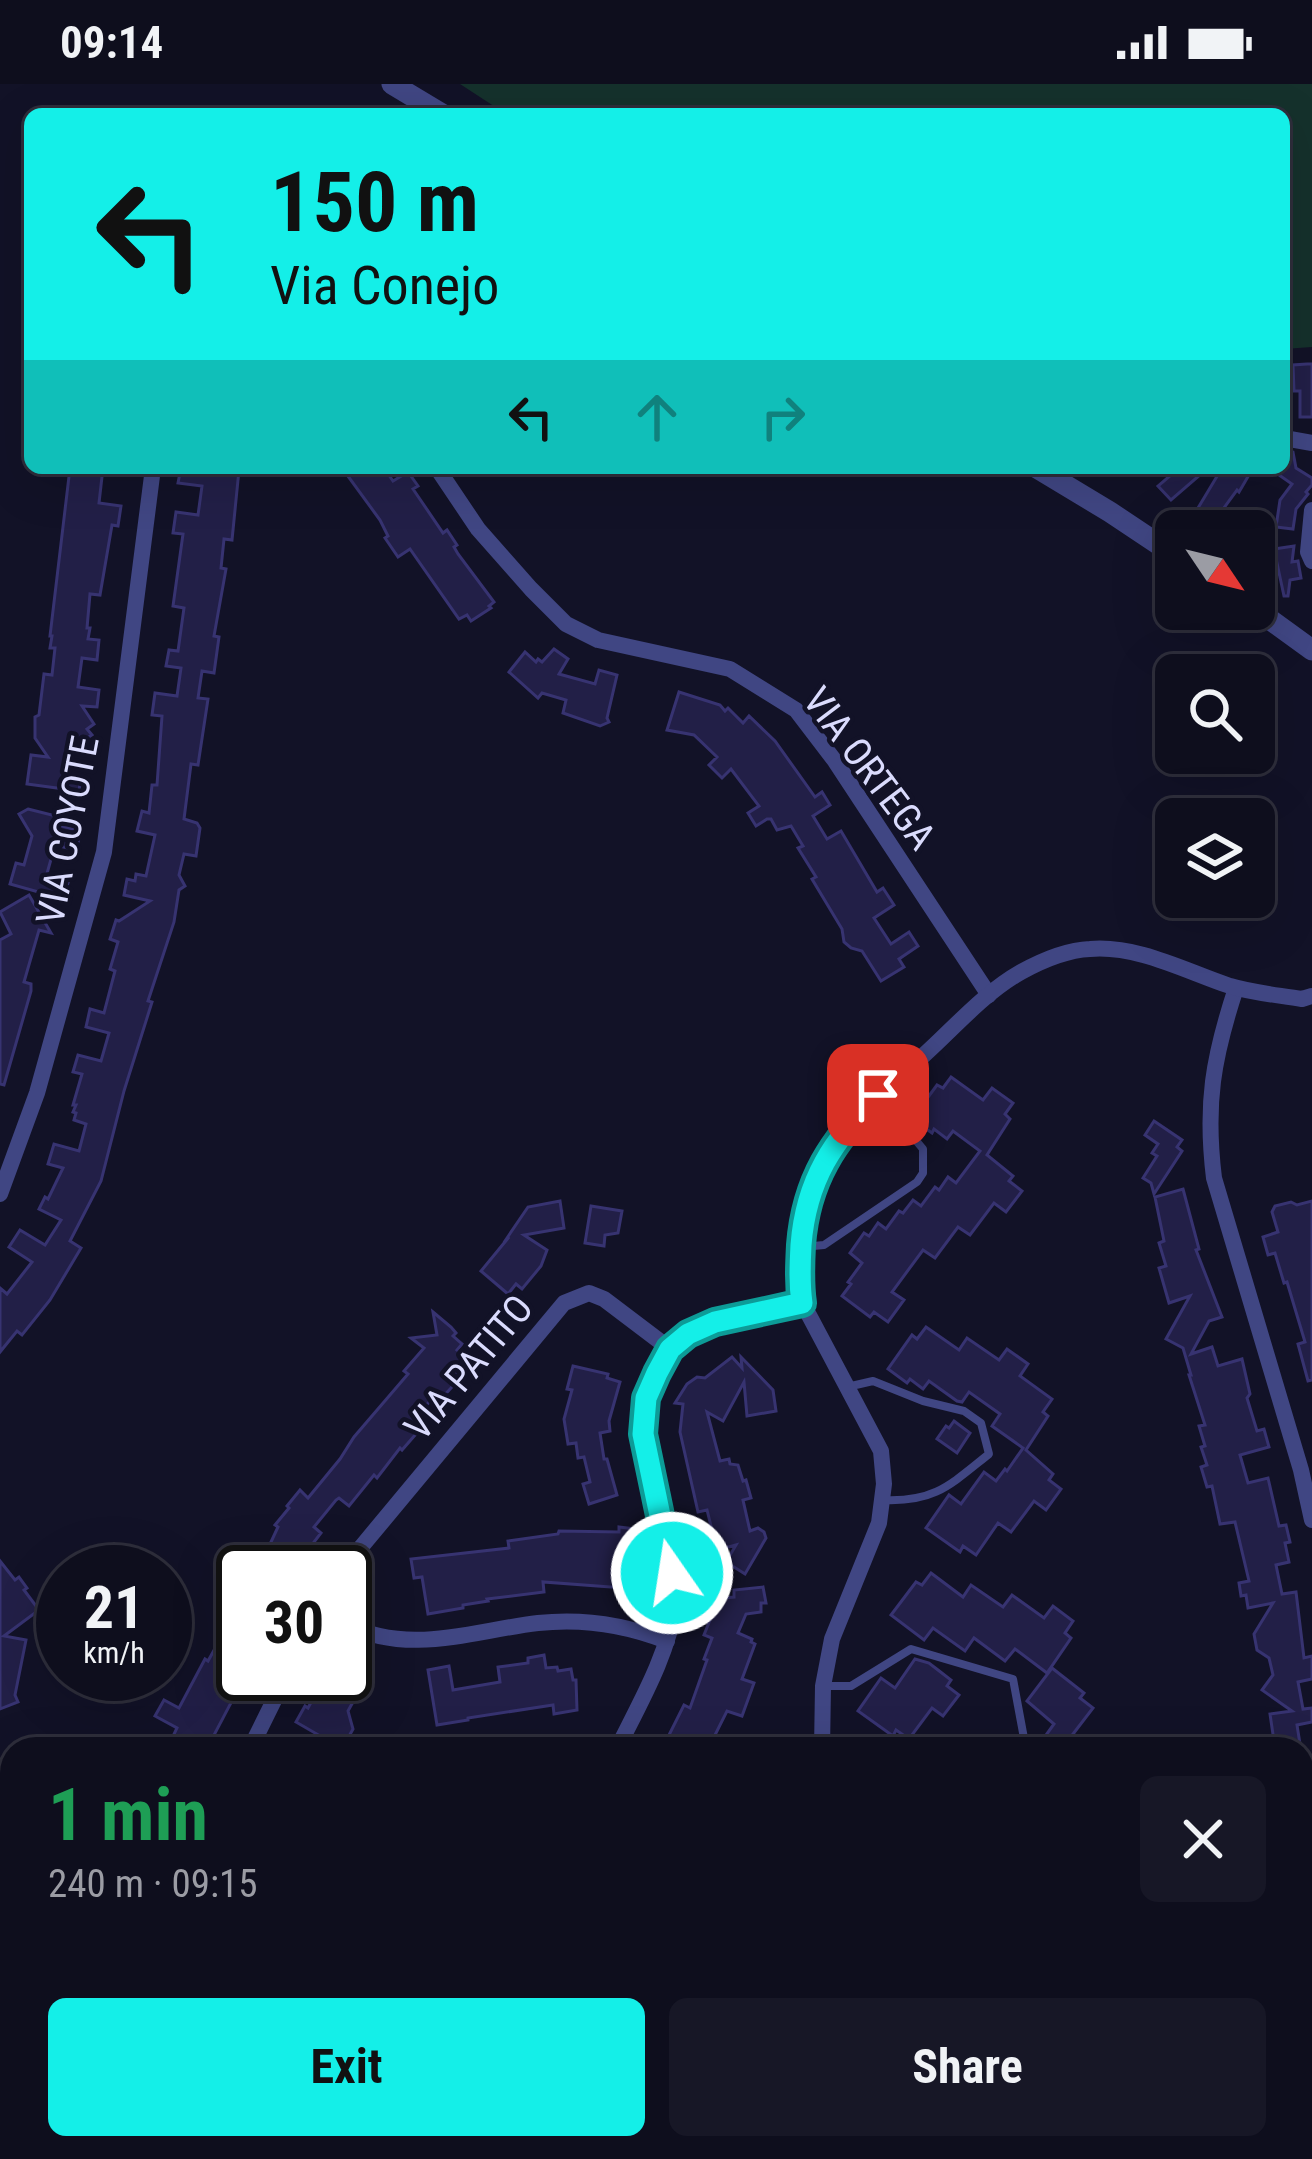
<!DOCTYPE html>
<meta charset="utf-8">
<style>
:root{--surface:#0e0e1d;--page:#171726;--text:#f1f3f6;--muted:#9b9ca4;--line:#2e2e3b;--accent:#14efe8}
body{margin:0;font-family:"Roboto Condensed",sans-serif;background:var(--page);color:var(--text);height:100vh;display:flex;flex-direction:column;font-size:45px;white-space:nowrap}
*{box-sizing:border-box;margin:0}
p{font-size:39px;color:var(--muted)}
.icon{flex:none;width:66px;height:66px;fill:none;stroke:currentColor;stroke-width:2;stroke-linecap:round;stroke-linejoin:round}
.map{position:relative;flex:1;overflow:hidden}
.sheet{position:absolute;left:0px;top:1653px;width:1314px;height:423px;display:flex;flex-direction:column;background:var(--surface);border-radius:36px 36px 0 0;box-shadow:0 12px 48px #0002,0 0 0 3px var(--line)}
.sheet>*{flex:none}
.banner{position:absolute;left:24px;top:24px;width:1266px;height:366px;border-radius:18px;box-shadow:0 12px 48px #0002,0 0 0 3px var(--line);background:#14efe8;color:#111;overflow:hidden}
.needle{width:78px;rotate:125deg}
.fabs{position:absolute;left:1155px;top:426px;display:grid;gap:24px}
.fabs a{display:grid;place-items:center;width:120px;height:120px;border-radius:18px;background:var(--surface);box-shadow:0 12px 48px #0002,0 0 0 3px var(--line);font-size:60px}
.speed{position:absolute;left:36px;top:1461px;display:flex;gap:24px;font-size:60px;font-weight:700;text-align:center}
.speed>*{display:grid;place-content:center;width:156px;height:156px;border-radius:50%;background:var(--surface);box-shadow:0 12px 48px #0002,0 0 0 3px var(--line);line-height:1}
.speed small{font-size:30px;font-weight:400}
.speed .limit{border:6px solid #111;border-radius:18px;background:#fff;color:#111}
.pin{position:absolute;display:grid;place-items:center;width:102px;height:102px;color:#fff;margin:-51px;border-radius:24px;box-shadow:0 6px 18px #0006}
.me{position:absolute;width:132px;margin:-66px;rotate:347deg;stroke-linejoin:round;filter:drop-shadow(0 0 9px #0008)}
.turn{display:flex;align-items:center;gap:42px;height:252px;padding:0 48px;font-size:54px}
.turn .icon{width:156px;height:156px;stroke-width:2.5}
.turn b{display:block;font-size:84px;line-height:102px}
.lanes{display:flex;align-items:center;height:114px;padding:0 48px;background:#0003;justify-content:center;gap:60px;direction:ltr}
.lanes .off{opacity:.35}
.round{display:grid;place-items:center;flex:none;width:126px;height:126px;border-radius:18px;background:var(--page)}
.head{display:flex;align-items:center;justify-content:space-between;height:204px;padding:0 48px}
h1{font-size:72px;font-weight:700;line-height:90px;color:#1e9e55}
.action{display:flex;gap:24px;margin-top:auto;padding:24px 48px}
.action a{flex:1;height:138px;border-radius:18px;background:var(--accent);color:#111;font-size:48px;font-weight:700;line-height:138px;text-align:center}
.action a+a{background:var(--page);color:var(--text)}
.status{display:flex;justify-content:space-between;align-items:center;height:84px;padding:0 60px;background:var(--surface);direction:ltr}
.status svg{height:33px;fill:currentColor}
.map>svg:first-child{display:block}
.green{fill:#15312c}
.building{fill:#221f47;stroke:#373371;stroke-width:3}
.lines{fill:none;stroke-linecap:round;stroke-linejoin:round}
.service{stroke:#404683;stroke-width:8}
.minor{stroke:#404683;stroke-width:16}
.tertiary{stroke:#404683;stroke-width:21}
.route-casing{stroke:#0d9b97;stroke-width:30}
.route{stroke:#14efe8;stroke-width:21}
.labels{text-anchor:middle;stroke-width:9;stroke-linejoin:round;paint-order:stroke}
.street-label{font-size:39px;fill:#dadbfd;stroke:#121227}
</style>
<div class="status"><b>09:14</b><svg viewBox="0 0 49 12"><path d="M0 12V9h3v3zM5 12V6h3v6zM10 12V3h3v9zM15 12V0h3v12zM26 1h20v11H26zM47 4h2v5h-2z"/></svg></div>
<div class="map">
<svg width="1312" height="2075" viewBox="0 0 1312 2075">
<rect width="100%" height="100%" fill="#121227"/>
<path class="green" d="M460,0h852v263l-28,2v-235h-778z"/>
<g class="building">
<path d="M1307,280h5v53h-12v-26h-6l-1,-26z"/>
<path d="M1284,367l9,1 3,16 16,10v7l-6,7 2,2 -12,15 -3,20 -17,-2 4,-27 12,-16 -23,-16h15z"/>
<path d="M70,384h33l-4,35 22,3 -3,20 -6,-1 -12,70 -10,-1 -3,34h3l-2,11 11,1 -2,20 -15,-2 -4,29 21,3 -2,17 -15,-1 12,18 -7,5 5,6 -22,14 -3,25 14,2 -2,15 -52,-7 4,-29 17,2 -13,-19v-21l4,-2 5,-41 8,1 3,-27h-5l2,-12h-2z"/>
<path d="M181,384l58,2 -7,70 -8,-1 -3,29 5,1 -12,67 5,1 -5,36 -12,-2 -4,27 10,1 -10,66 -7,-1 -7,55 13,4 3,5 -4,28 -12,-2 -5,21 6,11 -6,4 -5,32 -26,79 4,1 -28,89 -23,90 -31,60 11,7 -31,52 -28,35 -5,-4 -17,21v-64l7,6 25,-32 -23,-15 11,-17 25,15 16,-25 -22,-11 6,-12 3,2 15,-31 -15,-4 6,-20 25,7 7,-27 -12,-4 2,-7 -3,-1 3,-7h-3l9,-31 -9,-2 5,-17 23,6 8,-28 -23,-6 4,-18 14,4 11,-42 -5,-2 8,-27 -8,-3 6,-19 3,1 31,-20 -26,-6 3,-16 8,2 1,-7 10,2 9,-41 -18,-4 5,-20 7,2 3,-28h5l5,-69 -10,-1 3,-22 22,3 4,-28 -15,-2 3,-16 9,1 6,-43 -11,-2 10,-72 -10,-1 3,-21 22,3 4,-29 -24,-3z"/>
<path d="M342,384h42l9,13 15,-9 10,14 -5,3 30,44 4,-3 10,15 -3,2 4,7 36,48 -5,4 2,2 -20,13 -4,-6 -8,4 -49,-70 -12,8 -13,-19 3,-2 -8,-16z"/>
<path d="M1179,384h29l-37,32 -13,-14z"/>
<path d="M1222,384h31l-14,24 -2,-2 -19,26 -2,-2 -8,14 -16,-10z"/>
<path d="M1294,462l-2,16 6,-1 3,17 -11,2 -2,16h-4l-10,-47z"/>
<path d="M554,565l14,10 -9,15 36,10 4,-14 18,5 -10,43 2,4 -9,4 -37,-13 3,-13 -24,-7 -4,5 -29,-26 16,-20 11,10 2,-3 4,3z"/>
<path d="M679,608l41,13 5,6 3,-3 15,15 6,-7 26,25 40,56 7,-5 8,13 -17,11 14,23 14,-8 36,61 6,-4 11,17 -20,13 17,26 18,-12 9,14 -19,13 5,8 -23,14 -19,-30 -11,-3 -7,-6 -2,-13 -30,-50 4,-2 -18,-29 5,-2 -12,-20 -14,4 -6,-11h-4l-11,7 -8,-13 11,-7 -28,-37 -9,9 -13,-13 8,-8 -23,-22 -27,-5z"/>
<path d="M28,725l32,8 -2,8 23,6 -5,19 -21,-5 -9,32 22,6 -5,16 -53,-15 6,-21 8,2 8,-29 -13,-22z"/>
<path d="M29,811l22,38 -12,-3 -15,52 7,2v7l-27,94 -4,-1v-144l11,-6 -11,-22z"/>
<path d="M951,993l32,23 9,-12 21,15 -8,11 5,5 -23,36 26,21 -4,5 13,10 -16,21 -12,-9 -24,32 -12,-8 -23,31 -12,-8 -31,42 12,8 -16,22 -14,-10 -4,5 -28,-21 9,-12 -3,-2 14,-19 -12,-10 14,-20 5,3 9,-13 8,6 13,-18 4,2 10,-13 8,6 14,-19 4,3 9,-13 8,6 24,-32 -27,-20 -6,8 -13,-10 -2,4 -20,-14 25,-34 6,3z"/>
<path d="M1154,1037l28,19 -5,7 5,4 -28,43 -3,-11 -8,-5 14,-22 -5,-3 6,-9 -13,-9z"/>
<path d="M1183,1105l16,60 -3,1 26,67 -13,4 -18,33 21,-7 6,19 24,-7 8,35 -3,4 10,33 7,-2 5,18 -29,8 8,28 20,-5 11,48 7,-1 4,17 -5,1 4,19 -13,3 6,29 14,-2 8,66 8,-2v23l-14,3 5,27 9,-1v14l-15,3 3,19 -25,4 -5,-34 22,-3 -30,-21 11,-15 -4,-17 -12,-8 -3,-16 19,-31 -25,5 -2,-13 -5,1 -2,-13 10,-2 -14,-59 -15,2 -8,-38 -5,1 -6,-20 6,-2 -6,-18 4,-1 -6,-20 6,-1 -16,-50h2l-8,-27 -17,-9 24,-43 -21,7 -10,-35 7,-2 -7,-23 5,-2 -9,-44z"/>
<path d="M560,1117l4,27 -40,7 23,15 -6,16 -19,23 -6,-5 -8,10 -27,-23 28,-34 -2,1 21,-31z"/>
<path d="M1312,1117v179l-4,1 -10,-37 7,-2 -18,-60 -3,1 -9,-30 -7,2 -5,-18 15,-5 -6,-20 3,-6 16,-4 6,3z"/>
<path d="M591,1122l31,5 -4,22 -13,2 -1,11 -19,-3z"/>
<path d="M433,1228l18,15 5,6 -3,3 9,8 -5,6 17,13 -34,37 -4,-3 -4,5 -2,-1 -22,27 8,6 -14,16 -2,-2 -23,30 -3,-3 -25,31 -10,-8 -3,2 -22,27 7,6 -17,22 5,2 -8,15h-44l21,-45 -3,-2 14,-17 -2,-2 13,-16 8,8 32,-39 14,-22 54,-63 -4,-3 20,-23 -13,-10 26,-3z"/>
<path d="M926,1243l33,23 8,-12 32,22 8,-11 21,15 -8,12 32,23 -9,13 5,4 -22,34 27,24 -4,6 12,9 -15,21 -12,-9 -23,31 -13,-9 -22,32 -13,-9 -3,6 -34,-24 23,-33 12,9 23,-32 12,9 9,-12 2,2 16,-23 -31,-22 8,-12 -31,-22 -7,10 -5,-1 -28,-20 -6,8 -13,-10 -3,4 -19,-14 24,-34 5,4z"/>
<path d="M732,1273l10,11 -1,-11 32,33 3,21 -29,5 -3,-34 -21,39 -16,-9 13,49 9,-2 1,5 8,1 5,16 3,-1 5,18 -8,2 7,31 8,-3 6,4 2,6 -21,36 -19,-12 10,-17 -33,9 -4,-16 14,-4 -6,-24 -9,2 -18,-80 3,-28 -8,-1 12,-19 10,-7 8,1z"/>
<path d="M573,1282l35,8 -1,4 13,4 -11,39 1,10 -10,2 4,26h3l10,36 -28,9 -6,-20 7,-2 -6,-25 -6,1 -2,-15 -8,1 -4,-25 8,-29 -5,-1z"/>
<path d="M954,1337l16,12 -13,20 -20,-14 9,-13 3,2z"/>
<path d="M619,1443l26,3 3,36 4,1 -2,23 -107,-8 1,10 -57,7 1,2 -25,4v3l-35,6 -6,-37 -8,1 -3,-19 98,-11 -1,-7 50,-7 1,-3 60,1z"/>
<path d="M0,1477l15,19 4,-3 8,11 -3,2 15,20 -35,26 22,4 -11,55 3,7 -18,7z"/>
<path d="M931,1489l32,24 8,-12 32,22 9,-12 32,23 9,-12 20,15 -8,12 6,5 -24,35 -32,-24 -10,12 -31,-23 -9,13 -32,-23 -9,12 -33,-25 25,-33 6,3z"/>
<path d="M763,1503l3,16h-5v9l-15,2 -8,19 14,6 -1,3 4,2 -13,35 12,4 -12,33 -15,-5 -19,38h-46l22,-44 6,3 17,-48 -3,-1 8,-21 -8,-3 8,-20 -2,-16 24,-2v-7z"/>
<path d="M243,1514v82l-29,55 4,2 -7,12h-44l10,-21 -22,-12 9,-16 15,8 26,-49 3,2z"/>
<path d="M544,1571l2,13 11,-1 1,4 13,-2 2,11h3l1,30 -23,4 -1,-9 -85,13v2l-31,5 -9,-55 21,-4 4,24 47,-8 -2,-15 30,-4v-5z"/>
<path d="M915,1575l14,4 9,7 13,10 -4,6 12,9 -16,21 -11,-8 -23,31 -13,-9 -3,6 -35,-25 23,-33 14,10z"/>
<path d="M345,1576l24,13 -21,38 5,18 -11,20h-26l6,-12 -26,-15 9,-16 3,2 18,-34 11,5 2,-5h6z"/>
<path d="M1052,1584l32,25 -4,5 13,10 -20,26 21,15h-58l18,-25 -27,-23z"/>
</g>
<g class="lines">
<g class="service">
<path d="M803,1163l21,-2 93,-63 6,-9v-24l-44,-53"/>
<path d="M847,1303l26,-6 50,20 41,10 17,12 8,31c-39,31 -54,48 -105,46"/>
<path d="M824,1602h27l60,-37 102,30 13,70"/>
</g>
<g class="minor">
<path d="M1284,354l28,5"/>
<path d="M437,384l41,61 53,60 35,35 32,16 132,29 66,41 39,51 154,234"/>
<path d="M1312,426l-4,42 4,9"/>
<path d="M1236,904c-23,70 -31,116 -22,190l87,292 11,50"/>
<path d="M0,1110l37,-101 67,-241 49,-384"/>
<path d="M345,1488l17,-26 202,-243 25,-10 15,6 66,50"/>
<path d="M345,1540c65,32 126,7 193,-1 45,-5 88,2 129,18"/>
<path d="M250,1665l37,-75"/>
<path d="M617,1665c24,-48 51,-94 59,-147l-33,-168 3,-36 24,-49 18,-16 27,-11 87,-20"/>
<path d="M822,1665l1,-63 9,-47 47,-116 5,-39 -3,-33 -79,-149c-8,-45 -1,-101 22,-142 23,-43 64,-73 100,-105 31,-28 60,-62 97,-83 20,-11 46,-22 69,-23 48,-4 95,22 140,37 23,7 48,9 72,13l10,-3"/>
<path d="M0,2050l12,-4"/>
<path d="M144,2064l18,11"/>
<path d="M900,2075l2,-11"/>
</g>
<g class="tertiary">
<path d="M392,0l50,30"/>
<path d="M1037,384l73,44 66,44"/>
<path d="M1254,524l58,42"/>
</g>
</g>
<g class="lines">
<defs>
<path id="route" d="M672,1489l-29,-139 3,-36 11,-25 13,-24 18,-15 27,-12 87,-19c-3,-20 -2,-38 -1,-58 5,-65 32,-105 77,-150"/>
</defs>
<use href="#route" class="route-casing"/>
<use href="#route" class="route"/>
</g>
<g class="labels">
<g class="street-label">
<text transform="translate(870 684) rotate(53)" y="14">VIA ORTEGA</text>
<text transform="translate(67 746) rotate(-79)" y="14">VIA COYOTE</text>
<text transform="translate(468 1283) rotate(-50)" y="14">VIA PATITO</text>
</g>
</g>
</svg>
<div class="fabs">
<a><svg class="needle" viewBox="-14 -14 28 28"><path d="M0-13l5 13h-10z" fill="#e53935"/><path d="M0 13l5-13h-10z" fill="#9b9ca4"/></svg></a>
<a><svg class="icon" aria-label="search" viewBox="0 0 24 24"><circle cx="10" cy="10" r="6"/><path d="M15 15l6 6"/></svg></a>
<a><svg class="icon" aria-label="layers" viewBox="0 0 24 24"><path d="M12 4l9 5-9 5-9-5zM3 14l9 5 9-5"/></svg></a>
</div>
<div class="speed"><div>21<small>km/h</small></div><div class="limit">30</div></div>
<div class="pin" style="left:878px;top:1011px;background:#d93025"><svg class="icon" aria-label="arrive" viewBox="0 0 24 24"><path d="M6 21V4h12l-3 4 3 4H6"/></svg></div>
<svg class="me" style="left:672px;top:1489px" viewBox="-20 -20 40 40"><circle r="17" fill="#14efe8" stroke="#fff" stroke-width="3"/><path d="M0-11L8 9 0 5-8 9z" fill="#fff"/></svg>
<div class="banner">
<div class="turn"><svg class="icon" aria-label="left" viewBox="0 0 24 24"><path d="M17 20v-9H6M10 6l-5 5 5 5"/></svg><div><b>150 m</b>Via Conejo</div></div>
<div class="lanes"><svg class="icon" aria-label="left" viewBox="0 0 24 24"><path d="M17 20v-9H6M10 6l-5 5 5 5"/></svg><svg class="icon off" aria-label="ahead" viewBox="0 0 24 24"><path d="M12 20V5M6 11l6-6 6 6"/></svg><svg class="icon off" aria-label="right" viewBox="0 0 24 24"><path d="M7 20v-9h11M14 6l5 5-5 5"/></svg></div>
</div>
<section class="sheet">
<div class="head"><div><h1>1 min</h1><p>240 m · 09:15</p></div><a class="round"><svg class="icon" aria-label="close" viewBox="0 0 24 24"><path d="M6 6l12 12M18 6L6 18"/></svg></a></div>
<div class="action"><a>Exit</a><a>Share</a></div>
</section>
</div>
